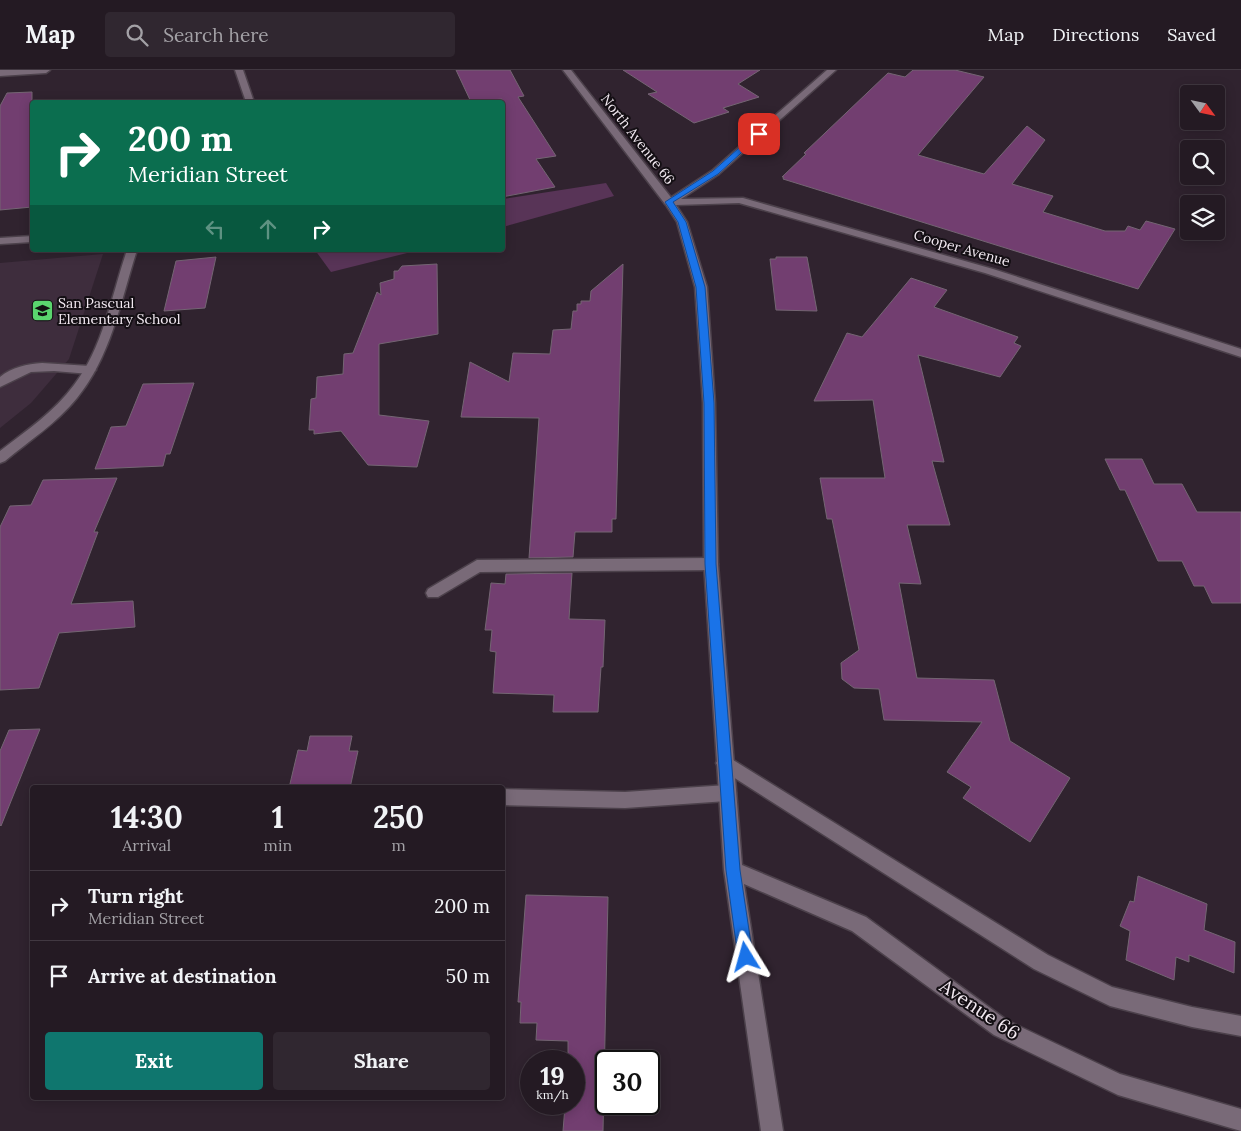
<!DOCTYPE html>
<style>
:root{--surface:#241a23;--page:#302730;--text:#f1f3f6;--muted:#a3a1a6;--line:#413841;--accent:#0f766e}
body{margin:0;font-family:Lora,serif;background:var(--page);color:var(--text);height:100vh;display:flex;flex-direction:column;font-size:19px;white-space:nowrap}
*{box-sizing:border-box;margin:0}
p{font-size:16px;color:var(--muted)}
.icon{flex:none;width:28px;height:28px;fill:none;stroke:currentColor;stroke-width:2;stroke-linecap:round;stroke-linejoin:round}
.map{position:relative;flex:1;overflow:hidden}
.details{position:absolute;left:30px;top:715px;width:475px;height:315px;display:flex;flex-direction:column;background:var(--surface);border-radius:5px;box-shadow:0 2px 12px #0003,0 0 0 1px var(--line)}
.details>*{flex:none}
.guide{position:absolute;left:30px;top:30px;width:475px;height:152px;border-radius:5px;box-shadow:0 2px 12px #0003,0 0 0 1px var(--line);background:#0b6e4f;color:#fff;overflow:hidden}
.needle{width:32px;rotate:123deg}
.buttons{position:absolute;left:1180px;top:15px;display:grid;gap:10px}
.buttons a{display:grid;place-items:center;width:45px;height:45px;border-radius:5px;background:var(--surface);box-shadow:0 2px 12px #0003,0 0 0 1px var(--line);font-size:25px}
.speed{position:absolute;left:520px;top:980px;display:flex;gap:10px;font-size:25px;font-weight:700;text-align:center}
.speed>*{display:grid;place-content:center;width:65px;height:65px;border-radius:50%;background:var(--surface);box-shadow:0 2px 12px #0003,0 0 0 1px var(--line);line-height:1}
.speed small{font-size:12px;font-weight:400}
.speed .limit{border:2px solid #111;border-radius:8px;background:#fff;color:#111}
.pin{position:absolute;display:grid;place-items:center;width:42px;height:42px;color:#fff;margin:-21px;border-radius:10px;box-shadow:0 2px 8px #0006}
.me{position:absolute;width:55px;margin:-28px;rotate:352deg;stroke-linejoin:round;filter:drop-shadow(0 0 4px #0008)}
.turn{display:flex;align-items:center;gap:18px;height:105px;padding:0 15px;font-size:22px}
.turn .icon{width:65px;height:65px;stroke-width:2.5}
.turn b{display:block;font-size:35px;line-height:42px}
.lanes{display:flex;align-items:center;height:48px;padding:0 15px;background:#0003;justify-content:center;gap:25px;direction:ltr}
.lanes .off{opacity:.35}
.eta{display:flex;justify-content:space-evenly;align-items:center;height:85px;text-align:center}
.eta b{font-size:30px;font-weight:700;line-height:35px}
.cta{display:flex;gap:10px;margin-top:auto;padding:10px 15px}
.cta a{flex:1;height:58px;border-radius:5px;background:var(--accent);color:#fff;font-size:20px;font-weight:700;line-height:58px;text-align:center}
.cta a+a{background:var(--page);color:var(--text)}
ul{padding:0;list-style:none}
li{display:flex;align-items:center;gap:15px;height:70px;padding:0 15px;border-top:1px solid var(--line)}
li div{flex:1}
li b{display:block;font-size:19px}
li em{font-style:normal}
header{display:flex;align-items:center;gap:30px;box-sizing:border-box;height:70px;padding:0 25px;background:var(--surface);border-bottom:1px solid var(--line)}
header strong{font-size:24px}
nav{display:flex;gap:28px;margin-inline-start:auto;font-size:18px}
.search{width:350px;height:45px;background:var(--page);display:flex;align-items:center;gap:12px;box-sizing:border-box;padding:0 18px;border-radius:5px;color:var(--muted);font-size:19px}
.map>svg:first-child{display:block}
.built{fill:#3e2d3d}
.green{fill:#583457}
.building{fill:#723e70;stroke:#746573}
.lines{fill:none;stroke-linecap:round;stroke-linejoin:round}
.service-casing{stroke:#4c414b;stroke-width:3}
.minor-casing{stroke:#4c414b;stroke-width:3}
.tertiary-casing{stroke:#4c414b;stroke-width:3}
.service{fill:#796a78;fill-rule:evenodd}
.minor{fill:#796a78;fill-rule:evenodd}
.tertiary{fill:#796a78;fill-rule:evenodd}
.route{fill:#1a73e8;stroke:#114b97}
.labels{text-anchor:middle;stroke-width:4;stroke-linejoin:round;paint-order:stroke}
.far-street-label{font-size:14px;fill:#f2e9f1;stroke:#140f14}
.far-poi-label{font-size:14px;fill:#f2e9f1;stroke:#140f14;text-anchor:start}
.near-street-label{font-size:19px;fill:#f2e9f1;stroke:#140f14}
</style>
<header>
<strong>Map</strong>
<div class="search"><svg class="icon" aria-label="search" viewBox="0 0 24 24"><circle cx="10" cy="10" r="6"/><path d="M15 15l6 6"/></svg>Search here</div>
<nav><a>Map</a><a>Directions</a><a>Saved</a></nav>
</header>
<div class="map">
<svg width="1241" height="1061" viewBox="0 0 1241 1061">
<rect width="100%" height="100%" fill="#30232f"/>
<path class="built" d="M103,184l-34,105 -38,44 -31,25v-165z"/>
<g class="green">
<path d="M606,113l8,13 -111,31v-28z"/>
<path d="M315,180h104l-88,22z"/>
</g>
<g class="building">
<path d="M456,0h54l14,26 -6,1 38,59 -20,3 19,28 -53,10v-98l-31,3z"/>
<path d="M623,0h137l-22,14 21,13 -36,11 6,4 -35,11 -46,-29 9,-2z"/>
<path d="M913,0h42l29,7 -66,78 66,19 43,-48 18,14 -33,44 41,12 -10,16 62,19h20l3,-5 12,4 6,-9 29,8 -37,60 -355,-110 1,-2h-2l24,-23 -2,-1 84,-80 17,4z"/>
<path d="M32,22v115l-32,3v-104l7,-13z"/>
<path d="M216,187l-11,51 -41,3 12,-50z"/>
<path d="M776,187h31l10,54 -41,-1 -6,-51h6z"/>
<path d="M437,194l1,70 -59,10v71l50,6 -12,46 -49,-2 -27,-34 -27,3v-4h-5l2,-31 5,-1 1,-21 26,-3 1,-20 9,-1 24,-61 4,3 -1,-12 14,-4v-8h4l4,-5z"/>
<path d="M623,194l-7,255h-4v13h-37l-2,25 -44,1 10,-140 -78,-1 9,-55 39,20 4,-29 37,1 3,-24 18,-1 2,-18h4v-7h4v-3h9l1,-10z"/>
<path d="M911,208l36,12 -13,17 84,30 -4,6 7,3 -21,31 -82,-22 26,107 -12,-1 18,64h-43l14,59 -22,-1 18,95 77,2 16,61 60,37 -40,64 -67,-44 8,-11 -24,-15 35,-50 -98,-2 -5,-31 -25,-1 -12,-9 -1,-16 18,-13 -27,-131h-5l-7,-41h65l-12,-78 -59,1 33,-68 15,4z"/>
<path d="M194,313l-24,71h-4l-3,12 -68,3 16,-42 15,-1 17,-42z"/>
<path d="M1105,389h37l12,25h28l15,28h44v91h-29l-8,-17h-10l-12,-25h-24l-33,-71h-5z"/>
<path d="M117,408l-23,54h4l-27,72 62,-3 2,26 -76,6 -20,55 -39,2v-163l10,-21 21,-1 12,-25z"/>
<path d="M572,503l-3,46 36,1 -2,47h-2l-3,45h-45l1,-17 -61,-2 3,-41 -6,-1 2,-21h-7l6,-47 14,1 1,-10z"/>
<path d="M40,659l-39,97 -1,-1v-74l9,-21z"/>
<path d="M310,666h42l-3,15h9l-8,37h-61l9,-38 9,1z"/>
<path d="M1138,806l69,28 -3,26 31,12 -1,31 -45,-18v7l-13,-5 -2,23 -48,-20 4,-29 -10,-5 10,-25 4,1z"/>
<path d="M526,825l82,2 -5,234h-40l2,-25 9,-2v-43h-6v-20l-32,-1 1,-17h-17l1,-21h-3z"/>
</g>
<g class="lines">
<defs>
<g id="service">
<path d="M235,0h8l11,32h-8z"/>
<path d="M42,293l48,3 6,4 -6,4 -36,-3 -23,1 -31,15v-10c12,-10 27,-13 42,-14z"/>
<path d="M711,488l5,2 2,4 -2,4 -5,2 -231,2 -42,25h-10l-2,-4 2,-4 49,-29z"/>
<path d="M725,685l323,200 64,32 80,20 49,9v20l-49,-9 -82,-21 -76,-37 -315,-201 -3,-5 3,-5z"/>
<path d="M727,715l6,2 3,6 -3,6 -6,2 -102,7 -123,-3v-16l123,3z"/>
</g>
<g id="minor">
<path d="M0,0h50l-4,3 -46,3z"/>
<path d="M827,0h9l-117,104 -38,25 62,-1 250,71 248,80v8l-256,-84 -246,-70 -63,2 11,17 20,65 8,116 3,161 24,301 124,52 142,104 112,53 121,35v22l-123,-36 -124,-60 -142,-104 -108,-47 39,247h-22l-37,-261 -20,-306 -1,-161 -8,-116 -18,-65 -13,-20 49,-32z"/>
<path d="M32,166v6l-32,2v-6z"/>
<path d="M127,180h10c-16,50 -26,107 -60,148 -20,25 -48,43 -72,63l-5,2v-12c26,-20 54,-39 74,-66 29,-37 38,-91 53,-135z"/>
</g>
<path id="tertiary" d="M563,0h8l102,130v4h-8z"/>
</defs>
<use href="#service" class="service-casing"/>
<use href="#minor" class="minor-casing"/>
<use href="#tertiary" class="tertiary-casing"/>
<use href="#service" class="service"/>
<use href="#minor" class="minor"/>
<use href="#tertiary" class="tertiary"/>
</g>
<path class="route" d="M757,62l5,2 -44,40 -45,28 13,20 19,65 9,116 2,161 24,306 13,87 -2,5 -5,3 -5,-3 -3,-5 -12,-87 -21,-306 -1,-161 -8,-116 -18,-65 -13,-20 48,-31z"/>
<defs>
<symbol id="school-square" viewBox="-11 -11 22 22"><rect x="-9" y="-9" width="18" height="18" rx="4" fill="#5ad56e" stroke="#140f14"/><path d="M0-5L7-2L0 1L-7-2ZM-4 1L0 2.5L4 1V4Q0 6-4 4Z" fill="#111"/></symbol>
</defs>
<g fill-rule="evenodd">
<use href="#school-square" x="30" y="228" width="25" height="25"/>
</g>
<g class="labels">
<g class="far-street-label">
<text transform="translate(638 69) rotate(52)" y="5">North Avenue 66</text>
<text transform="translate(962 178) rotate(16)" y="5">Cooper Avenue</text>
</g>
<g class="far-poi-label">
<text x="58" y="238">San Pascual<tspan x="58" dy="16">Elementary School</tspan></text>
</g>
<g class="near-street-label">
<text transform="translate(980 939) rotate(34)" y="7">Avenue 66</text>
</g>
</g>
</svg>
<div class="buttons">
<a><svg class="needle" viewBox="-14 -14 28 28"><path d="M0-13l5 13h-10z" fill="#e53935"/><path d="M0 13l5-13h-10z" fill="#a3a1a6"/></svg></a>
<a><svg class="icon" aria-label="search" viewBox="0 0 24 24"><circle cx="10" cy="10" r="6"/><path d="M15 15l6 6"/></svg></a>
<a><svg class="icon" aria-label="layers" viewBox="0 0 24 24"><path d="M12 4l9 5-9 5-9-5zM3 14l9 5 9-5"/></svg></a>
</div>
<div class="speed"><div>19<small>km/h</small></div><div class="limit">30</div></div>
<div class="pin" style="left:759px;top:64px;background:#d93025"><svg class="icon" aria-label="arrive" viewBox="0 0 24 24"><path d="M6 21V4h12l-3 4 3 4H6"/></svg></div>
<svg class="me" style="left:746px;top:887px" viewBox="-20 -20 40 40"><path d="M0-17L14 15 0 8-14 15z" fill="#1a73e8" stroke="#fff" stroke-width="4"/></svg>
<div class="guide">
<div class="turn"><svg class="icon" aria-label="right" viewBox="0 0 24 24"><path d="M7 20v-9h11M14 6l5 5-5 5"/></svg><div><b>200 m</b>Meridian Street</div></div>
<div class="lanes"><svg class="icon off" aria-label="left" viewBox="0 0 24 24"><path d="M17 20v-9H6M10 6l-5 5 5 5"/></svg><svg class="icon off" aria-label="ahead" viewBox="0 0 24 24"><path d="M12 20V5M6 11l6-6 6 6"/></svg><svg class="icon" aria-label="right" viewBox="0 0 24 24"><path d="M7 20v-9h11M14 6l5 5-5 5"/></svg></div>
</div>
<section class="details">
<div class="eta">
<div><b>14:30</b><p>Arrival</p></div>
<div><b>1</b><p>min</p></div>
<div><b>250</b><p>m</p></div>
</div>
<ul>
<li><svg class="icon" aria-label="right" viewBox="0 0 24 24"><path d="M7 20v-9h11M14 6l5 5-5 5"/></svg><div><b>Turn right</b><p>Meridian Street</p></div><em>200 m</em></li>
<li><svg class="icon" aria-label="arrive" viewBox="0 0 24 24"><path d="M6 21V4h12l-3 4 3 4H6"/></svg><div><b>Arrive at destination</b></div><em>50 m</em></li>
</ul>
<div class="cta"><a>Exit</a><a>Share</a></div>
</section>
</div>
